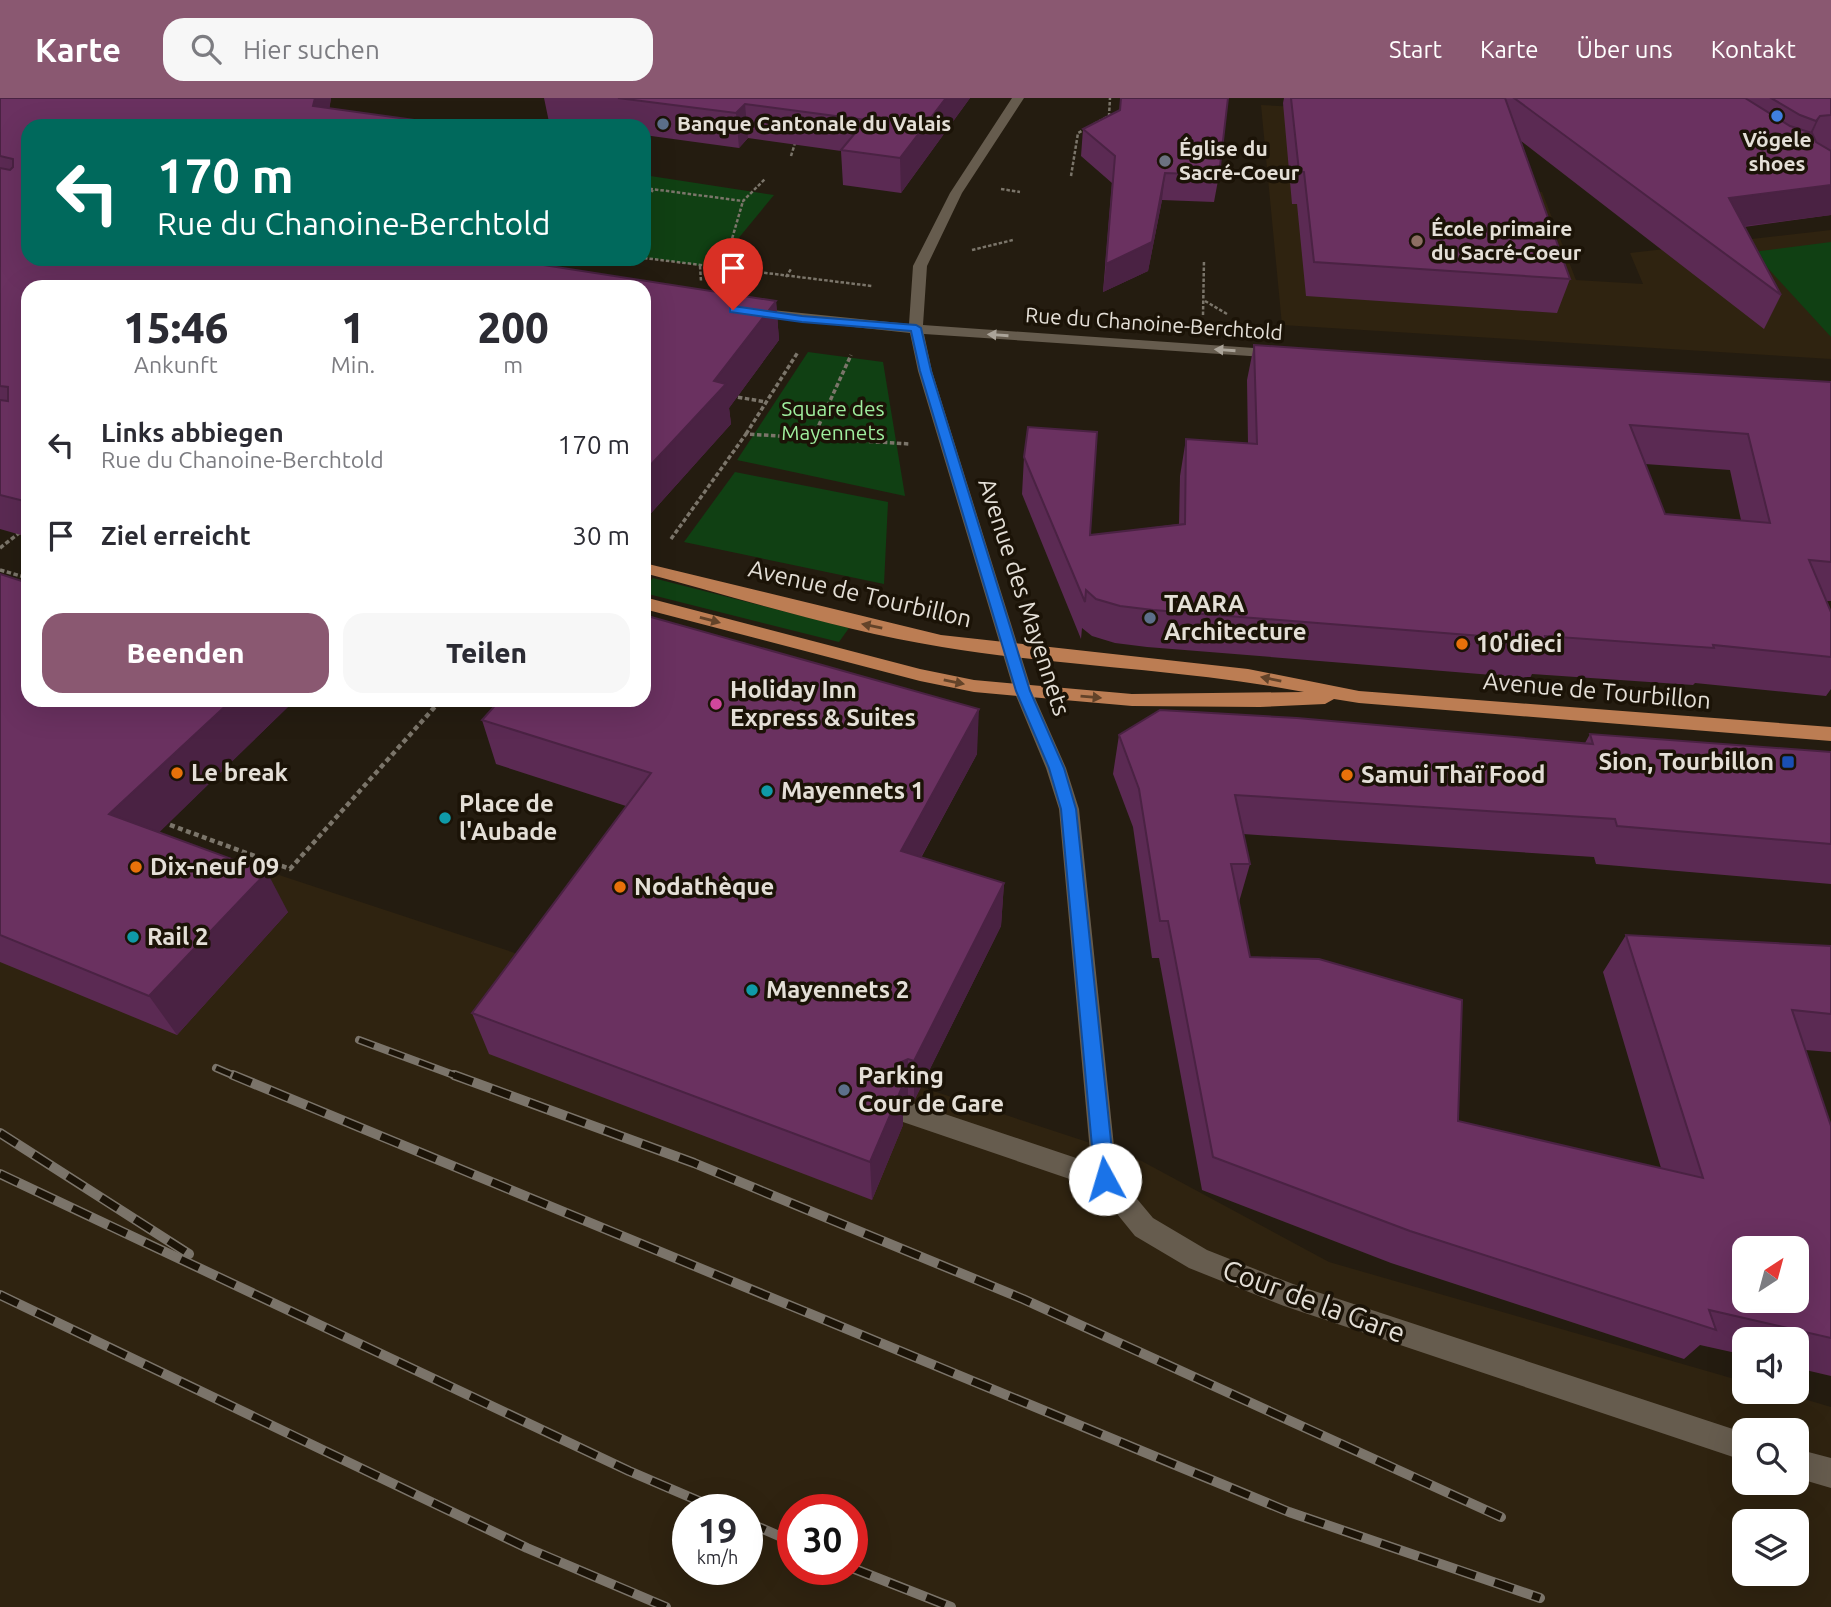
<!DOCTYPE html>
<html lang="de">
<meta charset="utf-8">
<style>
:root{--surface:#fff;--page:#f7f7f7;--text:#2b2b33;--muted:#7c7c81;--accent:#8a5871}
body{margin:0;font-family:Ubuntu,sans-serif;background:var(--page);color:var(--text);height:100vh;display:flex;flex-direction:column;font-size:26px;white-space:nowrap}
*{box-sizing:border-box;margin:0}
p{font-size:23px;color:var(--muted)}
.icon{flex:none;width:38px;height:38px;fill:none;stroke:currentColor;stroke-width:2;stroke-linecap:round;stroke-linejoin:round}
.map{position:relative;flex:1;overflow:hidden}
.details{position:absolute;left:21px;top:182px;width:630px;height:427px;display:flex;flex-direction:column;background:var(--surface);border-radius:21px;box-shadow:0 7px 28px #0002}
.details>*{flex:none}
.banner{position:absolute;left:21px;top:21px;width:630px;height:147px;border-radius:21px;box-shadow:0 7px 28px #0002;background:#00695c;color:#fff;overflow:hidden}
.needle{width:46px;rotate:36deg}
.fabs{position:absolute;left:1732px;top:1138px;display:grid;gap:14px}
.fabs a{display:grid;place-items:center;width:77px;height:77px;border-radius:14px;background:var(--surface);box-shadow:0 7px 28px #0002;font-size:35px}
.speed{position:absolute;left:672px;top:1396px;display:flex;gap:14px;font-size:35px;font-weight:700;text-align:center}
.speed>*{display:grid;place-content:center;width:91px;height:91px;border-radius:50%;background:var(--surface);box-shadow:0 7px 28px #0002;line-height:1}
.speed small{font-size:18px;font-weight:400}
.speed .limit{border:10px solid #d22;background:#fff;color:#111}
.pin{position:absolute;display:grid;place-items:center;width:60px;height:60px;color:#fff;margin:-72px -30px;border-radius:50% 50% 50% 0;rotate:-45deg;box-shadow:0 0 7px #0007}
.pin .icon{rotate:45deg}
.me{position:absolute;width:77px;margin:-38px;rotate:354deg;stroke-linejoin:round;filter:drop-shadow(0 0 5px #0008)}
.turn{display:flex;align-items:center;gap:24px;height:147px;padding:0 21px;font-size:32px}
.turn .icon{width:91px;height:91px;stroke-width:2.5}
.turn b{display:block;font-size:49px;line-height:60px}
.eta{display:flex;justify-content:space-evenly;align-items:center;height:119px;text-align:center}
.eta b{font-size:42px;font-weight:800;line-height:49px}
.cta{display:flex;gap:14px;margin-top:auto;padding:14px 21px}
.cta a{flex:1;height:80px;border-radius:21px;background:var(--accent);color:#fff;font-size:28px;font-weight:800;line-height:80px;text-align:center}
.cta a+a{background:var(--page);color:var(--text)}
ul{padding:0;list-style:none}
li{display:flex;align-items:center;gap:21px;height:91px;padding:0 21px}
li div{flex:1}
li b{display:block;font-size:26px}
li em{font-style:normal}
header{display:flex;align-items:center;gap:42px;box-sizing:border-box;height:98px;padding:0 35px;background:var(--accent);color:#fff}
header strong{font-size:33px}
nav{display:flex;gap:38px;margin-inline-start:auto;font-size:24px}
.search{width:490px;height:63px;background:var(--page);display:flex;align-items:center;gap:18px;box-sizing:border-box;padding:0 24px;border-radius:21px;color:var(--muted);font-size:26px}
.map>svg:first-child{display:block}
.built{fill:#2f2310;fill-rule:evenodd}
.green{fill:#104013}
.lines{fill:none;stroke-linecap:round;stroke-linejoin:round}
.path-far2{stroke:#7b756a;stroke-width:2.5;stroke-dasharray:3.5 2;stroke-linecap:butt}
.path-far1{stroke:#7b756a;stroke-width:3.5;stroke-dasharray:4.5 2.5;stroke-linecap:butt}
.path{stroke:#7b756a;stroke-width:4.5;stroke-dasharray:5 3.5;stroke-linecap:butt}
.minor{fill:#665c4e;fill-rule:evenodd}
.major{fill:#bc7d53;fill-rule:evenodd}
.rail-far1-casing{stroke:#7b746a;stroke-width:8}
.rail-casing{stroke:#7b746a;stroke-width:10}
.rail-far1{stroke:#1b1307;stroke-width:5;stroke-dasharray:16;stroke-linecap:butt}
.rail{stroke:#1b1307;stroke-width:7;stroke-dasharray:20;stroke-linecap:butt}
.wall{fill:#5b2a53;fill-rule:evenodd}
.shaded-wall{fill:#4a2243}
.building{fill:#6a3160;stroke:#4a2243;stroke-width:2;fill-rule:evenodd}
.oneway{fill:#aba499}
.oneway2{fill:#634329}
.route{fill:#1a73e8;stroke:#114b97;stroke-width:2}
.shop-dot{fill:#3f7fe0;stroke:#1b1307;stroke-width:2.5}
.service-dot{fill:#5c6f8a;stroke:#1b1307;stroke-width:2.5}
.worship-dot{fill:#6b7280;stroke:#1b1307;stroke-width:2.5}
.education-dot{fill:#8d6e63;stroke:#1b1307;stroke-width:2.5}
.food-dot{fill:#e8710a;stroke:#1b1307;stroke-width:2.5}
.hotel-dot{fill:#d1479c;stroke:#1b1307;stroke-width:2.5}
.transit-dot{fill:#1a4fb4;stroke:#1b1307;stroke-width:2.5}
.culture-dot{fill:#0f9aa8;stroke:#1b1307;stroke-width:2.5}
.labels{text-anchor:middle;stroke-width:7;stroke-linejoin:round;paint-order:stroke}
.far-poi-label{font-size:21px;font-weight:bold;fill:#e4dfd7;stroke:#1b1307;text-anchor:start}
.far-street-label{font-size:21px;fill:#e4dfd7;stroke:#1b1307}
.far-park-label{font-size:21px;fill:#9fee9e;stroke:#1b1307}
.street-label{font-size:24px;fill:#e4dfd7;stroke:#1b1307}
.poi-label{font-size:24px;font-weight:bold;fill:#e4dfd7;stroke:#1b1307;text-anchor:start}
.near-street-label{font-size:28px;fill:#e4dfd7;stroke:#1b1307}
</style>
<header>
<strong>Karte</strong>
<div class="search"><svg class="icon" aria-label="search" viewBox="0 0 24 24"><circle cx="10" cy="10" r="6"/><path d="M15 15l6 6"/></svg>Hier suchen</div>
<nav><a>Start</a><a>Karte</a><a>Über uns</a><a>Kontakt</a></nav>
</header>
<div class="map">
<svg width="1831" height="1509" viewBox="0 0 1831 1509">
<rect width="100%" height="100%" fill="#241c10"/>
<g class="built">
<path d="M1261,7l217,12 33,74 31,1 34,88 67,4 -13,-31 201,-23v129l-549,-34z"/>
<path d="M0,685l1136,375 193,104 416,120v9h32l54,16v200h-1831zM1745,1332h52v52h-52zM688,1412h59v60h-59zM793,1412h59v60h-59zM1745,1423h52v52h-52z"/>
</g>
<g class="green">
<path d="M644,77l130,20 -60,73 -70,-11z"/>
<path d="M1831,144v95l-78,-85z"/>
<path d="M808,254l75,10 22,134 -168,-36z"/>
<path d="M735,374l153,30 -4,82 -200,-42z"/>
<path d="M653,480l196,50 -10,14 -195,-49v-5z"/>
</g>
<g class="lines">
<g class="path-far2">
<path d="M1094,26l15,-8 1,-18"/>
<path d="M791,58l5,-16"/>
<path d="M1071,78l7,-43 9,-5"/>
<path d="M644,90l99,13 22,-22"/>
<path d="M1001,91l19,3"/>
<path d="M644,102l9,-10"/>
<path d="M972,152l41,-10"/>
<path d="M644,160l228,28"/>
<path d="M700,168l1,15"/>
<path d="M723,172l20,-69"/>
<path d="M786,179l5,-8"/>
<path d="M1205,203l22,13"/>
<path d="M1203,217l1,-55"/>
</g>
<g class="path-far1">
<path d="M731,298l35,6"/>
<path d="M746,336l52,-82"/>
<path d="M813,340l97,6"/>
<path d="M671,441l75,-105 67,4 38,-83"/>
<path d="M0,450l28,-22"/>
<path d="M0,472l28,8"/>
</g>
<path class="path" d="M162,724l128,47 151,-169"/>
<g class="minor">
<path d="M1012,0h12l-62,95 -35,73 -4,59 358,25 7,4 -7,4 -357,-24 8,37 100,320 34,77 13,41 38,366 36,43 54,32 86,34 452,149v28l-461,-155 -95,-38 -54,-32 -39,-48 -196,-67 -3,-8 3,-8 9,-3 182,61 -32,-354 -13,-41 -32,-77 -96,-320 -8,-38 -159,-17 -7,-4 7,-4 158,16 4,-58 37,-73z"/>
<path d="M1797,1351l34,9v30l-34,-10z"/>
</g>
<path class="major" d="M644,465l297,72 307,34 111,22 472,36v14l-472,-38 -25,-4 -9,5 -65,3 -128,-1 -158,-14 -54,-11 -276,-72v-12l276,72 54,11 158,14 172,-2c-119,-23 -242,-25 -362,-45 -100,-16 -200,-48 -298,-74z"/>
<defs>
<g id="rail-far1">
<path d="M359,942l100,37"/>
<path d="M216,970l21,9"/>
</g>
<g id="rail">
<path d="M233,977l1056,437 251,86"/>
<path d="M454,977l240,88 329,136 478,218"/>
<path d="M0,1035l189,121"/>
<path d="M0,1076l629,297 91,39"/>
<path d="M0,1197l527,253 139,59"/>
<path d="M747,1424l46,20"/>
<path d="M852,1470l99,39"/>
</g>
</defs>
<use href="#rail-far1" class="rail-far1-casing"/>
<use href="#rail" class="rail-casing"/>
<use href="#rail-far1" class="rail-far1"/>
<use href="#rail" class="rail"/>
</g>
<g class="wall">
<path d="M0,0h331l-2,11 107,14 1,3h-409v133h477l271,42 3,39 -50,68 2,16 -87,97v-234h-616v250l-28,-8z"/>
<path d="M544,0h426l-69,95 -58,-8 -2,-34 -93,-13 -9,10 -95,-13v-9h-65l-30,-4z"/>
<path d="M1284,0h547v117l-87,12 37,68 -17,34 -243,-188 49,138 -13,34 -251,-17 -9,-92h-5l-9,-101z"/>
<path d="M1083,31l136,46 -5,27 -52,-2 -14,71 -45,21 9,-109 -31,-27z"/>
<path d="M1254,247l259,18 318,19v219h-5l5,11v77l-5,7 -131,-13 -2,2 -161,-11 -2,4 -383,-31 -32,-4 -23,-7 -10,-8 -1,11 -59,-145 2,-37 66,78 89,-11 1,-48 6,-37 62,5 -1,-64zM1645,366l85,6 11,50 -76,-6z"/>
<path d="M0,476l293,128 -134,130 129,80 -111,123 -177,-73z"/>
<path d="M482,622l495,34 -56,104 83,25 -3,43 -87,175 -6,-1 -5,2v23l-31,75 -383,-146 -17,-41 154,-207 -130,-42z"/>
<path d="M1590,636l241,18v132l-235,-20 -2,-7 -351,-23 7,30 -11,38 11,55 208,164 203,47 -58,-196 23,-37 205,11v106l-26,-2 26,76v250l-34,-8v-29h-52v16l-45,-10 -16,14 -293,-96 -189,-73 -43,-232h-7l-19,-131 -20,-53 6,-39 466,8z"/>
</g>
<g class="shaded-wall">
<path d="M315,0h16l-4,28 -14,-20z"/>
<path d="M946,0h24l-69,95 -1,-35z"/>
<path d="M745,6l3,34 -9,10 -3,-35z"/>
<path d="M1820,18l-14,31 -5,5 15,-31z"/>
<path d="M1165,75l-3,27 -14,71 -45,21 3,-28z"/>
<path d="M1831,87v30l-117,15 15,-32z"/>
<path d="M776,203l3,39 -50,68 2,16 -87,97v-49z"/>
<path d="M232,602h60l1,2 -157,153 -27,-41z"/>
<path d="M979,611l-2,45 -76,140v-43z"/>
<path d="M267,774l21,40 -111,123 -28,-39z"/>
<path d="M1004,785l-3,43 -87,175v-40z"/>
<path d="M908,961v41l-5,2v23l-31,75 -2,-38 27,-98z"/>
</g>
<g class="building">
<path d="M0,0h315l-2,8 123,17 -3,3h-405v133h477l271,42 -62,80 12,3 -82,88v-185h-616v215l-28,-7v-95l8,1v-14l-8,-1v-218l10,2 3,-3v-8l-13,-3z"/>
<path d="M618,0h328l-46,60 -59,-8 25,-30 -121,-16 -9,9z"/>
<path d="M1121,0h107l-9,77 -54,-2 -13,69 -46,22 9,-108 -32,-27 37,-19z"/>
<path d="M1291,0h214l65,181 -256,-17 -10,-90 -5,-1z"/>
<path d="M1514,0h231l45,28 22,7 4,9 15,9v34l-102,13 52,97z"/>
<path d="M1771,0h60v17l-11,1 -4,5 -16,-6z"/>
<path d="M1254,247l259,18 318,19v180l-22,-2 22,52v45l-118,-12 1,3 -169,-12 1,5 -393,-31 -33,-4 -24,-7 -10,-9 -1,12 -61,-145 4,-30 69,5 -7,103 95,-11 1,-85 71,5zM1630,327l118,9 22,89 -105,-9z"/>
<path d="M0,476l28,9v117h204l-123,114 158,58 -118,124 -149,-61z"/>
<path d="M644,517l335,94 -78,142 103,32 -90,178 -6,-2 -11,5 -3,10 3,8 6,3 -33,77 -398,-149 179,-240 -169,-53 18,-20h144z"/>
<path d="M1160,612l137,8 296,26 -3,-10 241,18v92l-214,-18 -2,-7 -380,-24 15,69h-19l19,93 69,2 143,41 -4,121 245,57 -77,-243 205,11v68l-39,-4 39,116v212l-122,-28 7,20 -306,-99 -197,-74 -45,-236h-8l-21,-132 -20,-54zM1745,1150h52v52h-52z"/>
</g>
<defs><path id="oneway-solid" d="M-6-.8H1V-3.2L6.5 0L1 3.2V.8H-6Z" transform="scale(1.75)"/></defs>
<g class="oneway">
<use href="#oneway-solid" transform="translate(998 237) rotate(-176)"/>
<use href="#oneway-solid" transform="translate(1225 252) rotate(-176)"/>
</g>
<g class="oneway2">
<use href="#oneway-solid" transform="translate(710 522) rotate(15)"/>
<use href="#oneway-solid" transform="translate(872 528) rotate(-168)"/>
<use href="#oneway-solid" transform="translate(1271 581) rotate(-169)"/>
<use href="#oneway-solid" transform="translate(954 584) rotate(12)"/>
<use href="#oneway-solid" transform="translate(1091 599) rotate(5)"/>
</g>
<path class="route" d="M733,208l69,10 114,9 5,3 10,43 99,320 34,77 12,41 39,370 -3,6 -7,3 -7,-3 -3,-6 -34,-370 -12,-41 -33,-77 -96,-320 -9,-40 -109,-9 -72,-10v-5z"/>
<circle class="shop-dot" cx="1777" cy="18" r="7"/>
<g class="service-dot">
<circle cx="663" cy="26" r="7"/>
<circle cx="1150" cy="520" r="7"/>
<circle cx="844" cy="992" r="7"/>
</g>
<circle class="worship-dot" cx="1165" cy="63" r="7"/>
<circle class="education-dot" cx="1417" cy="143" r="7"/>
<g class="food-dot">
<circle cx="1462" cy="546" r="7"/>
<circle cx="177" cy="675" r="7"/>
<circle cx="1347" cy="677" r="7"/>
<circle cx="136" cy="769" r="7"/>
<circle cx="620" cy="789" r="7"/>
</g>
<circle class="hotel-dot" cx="716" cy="606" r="7"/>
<rect class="transit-dot" x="1781" y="657" width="14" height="14" rx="3.5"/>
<g class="culture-dot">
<circle cx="767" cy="693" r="7"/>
<circle cx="445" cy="720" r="7"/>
<circle cx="133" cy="839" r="7"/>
<circle cx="752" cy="892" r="7"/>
</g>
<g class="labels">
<g class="far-poi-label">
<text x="677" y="33">Banque Cantonale du Valais</text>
<text x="1777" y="49" text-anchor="middle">Vögele<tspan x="1777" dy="24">shoes</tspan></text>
<text x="1179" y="58">Église du<tspan x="1179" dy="24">Sacré-Coeur</tspan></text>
<text x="1431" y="138">École primaire<tspan x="1431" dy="24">du Sacré-Coeur</tspan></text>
</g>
<g class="far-street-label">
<text transform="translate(1154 226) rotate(4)" y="7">Rue du Chanoine-Berchtold</text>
</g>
<g class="far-park-label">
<text x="833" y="318">Square des<tspan x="833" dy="24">Mayennets</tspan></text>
</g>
<g class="street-label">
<text transform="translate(860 496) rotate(13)" y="8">Avenue de Tourbillon</text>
<text transform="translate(1024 499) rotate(72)" y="8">Avenue des Mayennets</text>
<text transform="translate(1597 593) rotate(5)" y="8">Avenue de Tourbillon</text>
</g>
<g class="poi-label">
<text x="1164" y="514">TAARA<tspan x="1164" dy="28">Architecture</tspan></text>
<text x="1476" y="554">10'dieci</text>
<text x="730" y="600">Holiday Inn<tspan x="730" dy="28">Express &amp; Suites</tspan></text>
<text x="1774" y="672" text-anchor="end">Sion, Tourbillon</text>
<text x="191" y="683">Le break</text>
<text x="1361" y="685">Samui Thaï Food</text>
<text x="781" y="701">Mayennets 1</text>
<text x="459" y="714">Place de<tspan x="459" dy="28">l'Aubade</tspan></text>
<text x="150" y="777">Dix-neuf 09</text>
<text x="634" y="797">Nodathèque</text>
<text x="147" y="847">Rail 2</text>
<text x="766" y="900">Mayennets 2</text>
<text x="858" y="986">Parking<tspan x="858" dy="28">Cour de Gare</tspan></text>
</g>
<g class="near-street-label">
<text transform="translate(1314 1203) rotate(20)" y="10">Cour de la Gare</text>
</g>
</g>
</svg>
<div class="fabs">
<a><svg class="needle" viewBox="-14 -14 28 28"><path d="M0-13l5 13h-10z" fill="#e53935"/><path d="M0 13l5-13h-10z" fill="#7c7c81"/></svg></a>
<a><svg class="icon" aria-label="sound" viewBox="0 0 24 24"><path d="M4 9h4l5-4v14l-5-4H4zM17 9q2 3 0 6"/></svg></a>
<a><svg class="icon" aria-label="search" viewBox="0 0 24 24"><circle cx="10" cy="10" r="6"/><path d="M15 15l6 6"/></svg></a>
<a><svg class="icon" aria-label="layers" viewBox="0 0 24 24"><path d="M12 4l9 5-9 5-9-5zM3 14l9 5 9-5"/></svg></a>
</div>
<div class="speed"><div>19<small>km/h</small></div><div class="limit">30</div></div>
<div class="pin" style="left:733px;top:212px;background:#d93025"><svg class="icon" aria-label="arrive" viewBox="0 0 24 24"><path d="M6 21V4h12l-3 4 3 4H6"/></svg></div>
<svg class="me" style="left:1105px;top:1081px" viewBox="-20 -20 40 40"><circle r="19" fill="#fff"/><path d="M0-13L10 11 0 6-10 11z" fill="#1a73e8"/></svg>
<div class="banner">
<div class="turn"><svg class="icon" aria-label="left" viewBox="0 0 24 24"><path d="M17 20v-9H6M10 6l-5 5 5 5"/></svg><div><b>170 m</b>Rue du Chanoine-Berchtold</div></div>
</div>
<section class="details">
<div class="eta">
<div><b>15:46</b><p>Ankunft</p></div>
<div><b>1</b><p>Min.</p></div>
<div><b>200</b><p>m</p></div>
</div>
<ul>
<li><svg class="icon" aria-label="left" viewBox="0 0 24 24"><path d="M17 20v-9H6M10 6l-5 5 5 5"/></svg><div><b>Links abbiegen</b><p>Rue du Chanoine-Berchtold</p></div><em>170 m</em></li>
<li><svg class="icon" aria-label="arrive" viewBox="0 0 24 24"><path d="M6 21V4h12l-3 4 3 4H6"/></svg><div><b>Ziel erreicht</b></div><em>30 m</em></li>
</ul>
<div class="cta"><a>Beenden</a><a>Teilen</a></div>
</section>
</div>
